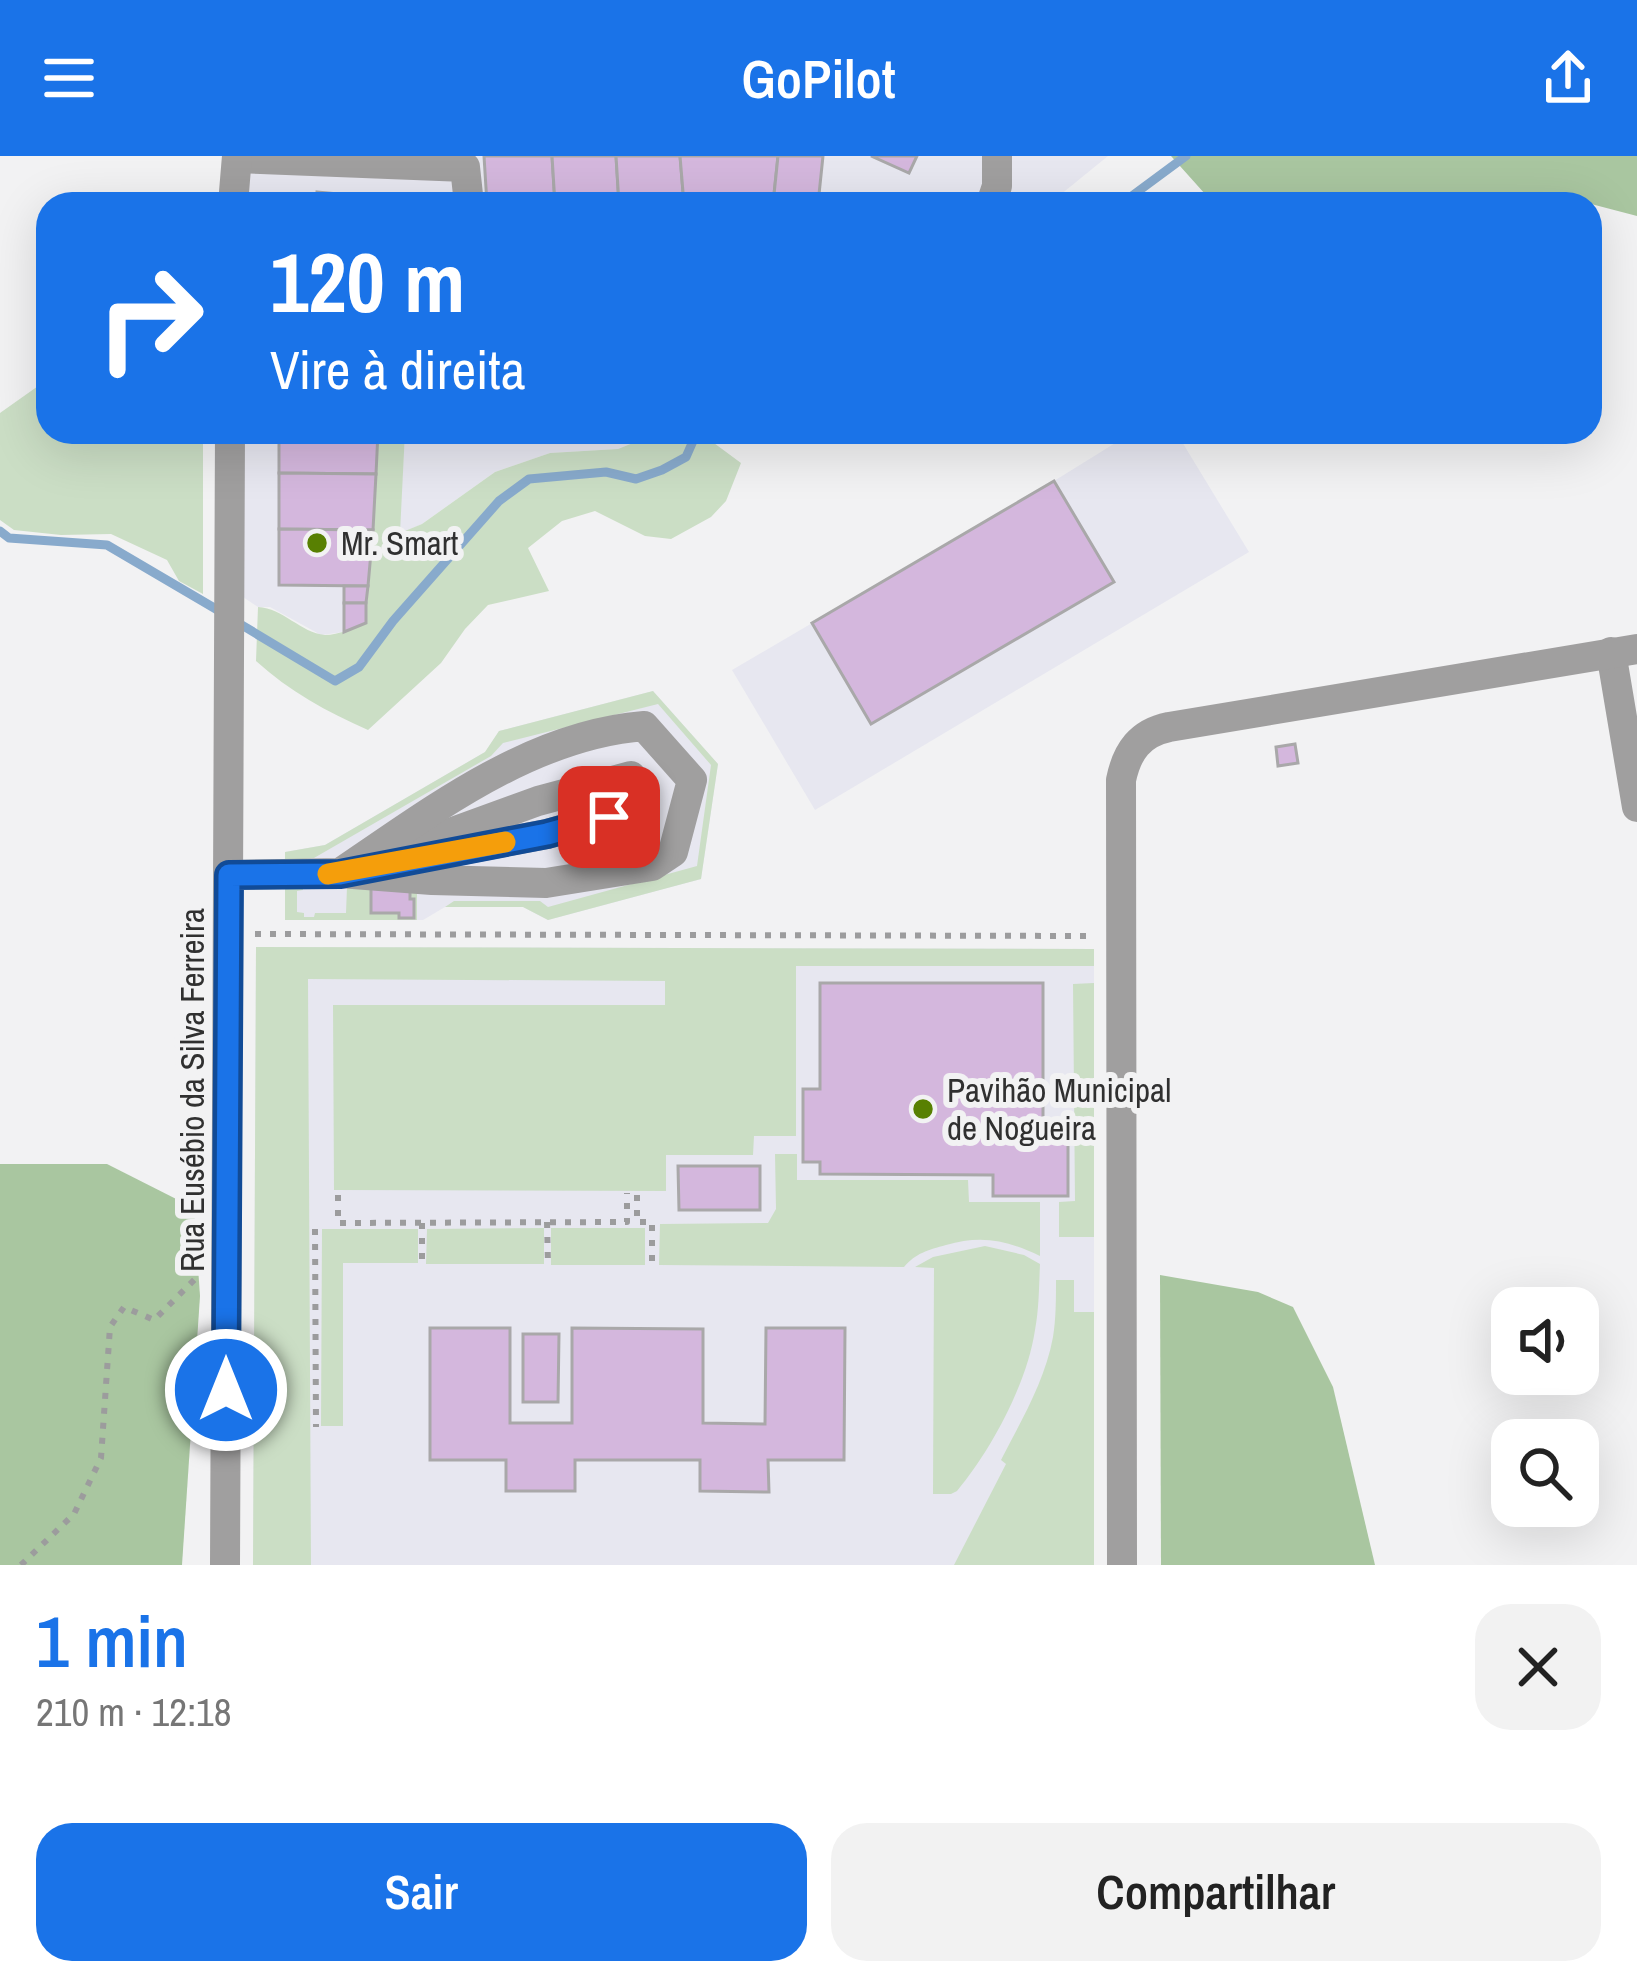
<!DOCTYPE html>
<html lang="pt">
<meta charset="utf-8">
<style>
:root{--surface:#fff;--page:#f2f2f2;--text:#222;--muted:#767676;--accent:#1a73e8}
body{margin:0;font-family:"Archivo Narrow",sans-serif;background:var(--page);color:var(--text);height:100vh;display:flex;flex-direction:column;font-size:45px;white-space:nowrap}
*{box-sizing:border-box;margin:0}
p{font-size:39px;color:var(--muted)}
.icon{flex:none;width:66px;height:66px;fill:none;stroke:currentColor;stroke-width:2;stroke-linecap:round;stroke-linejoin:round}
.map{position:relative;height:1409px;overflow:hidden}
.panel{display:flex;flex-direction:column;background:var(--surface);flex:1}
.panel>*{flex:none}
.guide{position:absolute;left:36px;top:36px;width:1566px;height:252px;border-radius:36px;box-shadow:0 12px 48px #0002;background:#1a73e8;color:#fff;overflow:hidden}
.controls{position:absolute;left:1491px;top:1131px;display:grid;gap:24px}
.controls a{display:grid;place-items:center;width:108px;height:108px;border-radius:24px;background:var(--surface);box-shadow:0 12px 48px #0002;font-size:60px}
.pin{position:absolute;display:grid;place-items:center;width:102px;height:102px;color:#fff;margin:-51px;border-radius:24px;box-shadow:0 6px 18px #0006}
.me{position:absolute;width:132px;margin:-66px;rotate:0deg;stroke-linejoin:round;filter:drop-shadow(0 0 9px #0008)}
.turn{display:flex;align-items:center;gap:42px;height:252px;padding:0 36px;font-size:54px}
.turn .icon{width:156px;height:156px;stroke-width:2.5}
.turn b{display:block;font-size:84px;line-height:102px}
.round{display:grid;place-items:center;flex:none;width:126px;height:126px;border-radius:36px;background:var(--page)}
.head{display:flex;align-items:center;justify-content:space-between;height:204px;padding:0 36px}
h1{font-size:72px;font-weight:600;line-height:90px;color:var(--accent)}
.cta{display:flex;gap:24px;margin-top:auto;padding:24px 36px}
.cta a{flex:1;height:138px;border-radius:36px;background:var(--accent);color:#fff;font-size:48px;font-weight:600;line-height:138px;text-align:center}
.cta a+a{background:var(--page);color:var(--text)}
header{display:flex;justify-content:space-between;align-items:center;height:156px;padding:0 36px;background:var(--accent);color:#fff;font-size:54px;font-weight:600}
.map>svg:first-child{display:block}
.built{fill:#e7e7f0}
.green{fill:#cbdec5}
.forest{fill:#a9c6a0}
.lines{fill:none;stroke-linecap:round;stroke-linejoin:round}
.stream{stroke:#8ac;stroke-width:9}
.building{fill:#d4b7dd;stroke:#a9a8a9;stroke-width:3}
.path{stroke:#9c9c9d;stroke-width:6;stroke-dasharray:6 9;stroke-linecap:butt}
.minor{stroke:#a09f9f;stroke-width:30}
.route-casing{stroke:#114b97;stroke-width:30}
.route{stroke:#1a73e8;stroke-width:21}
.slow{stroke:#f59e0b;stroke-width:21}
.poi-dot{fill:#588002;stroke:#f2f2f3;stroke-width:4.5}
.labels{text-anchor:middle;stroke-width:12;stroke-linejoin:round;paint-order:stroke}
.poi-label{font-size:33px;fill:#303030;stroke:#f2f2f3;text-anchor:start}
.street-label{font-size:33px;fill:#303030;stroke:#f2f2f3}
</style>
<header><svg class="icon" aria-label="menu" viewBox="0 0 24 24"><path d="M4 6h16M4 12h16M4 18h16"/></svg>GoPilot<svg class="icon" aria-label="share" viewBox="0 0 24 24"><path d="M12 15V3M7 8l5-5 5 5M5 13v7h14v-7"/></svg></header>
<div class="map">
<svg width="1637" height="1409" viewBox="0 0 1637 1409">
<rect width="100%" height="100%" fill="#f2f2f3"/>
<g class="built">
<path d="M242,0h866l-59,48h-813z"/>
<path d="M234,276h144l-12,191 -22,9 -23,3 -51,-28h-12l-24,-16z"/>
<path d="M405,276h255l-42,17 -68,4 -55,19 -73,52 -23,10z"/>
<path d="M1133,276h43l73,120 -434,258 -83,-140 322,-189z"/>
<path d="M653,535l65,73 -17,115 -153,41 -25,-13h-78l-22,13h-138v-68l40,-7 160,-93 14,-21z"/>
<path d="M256,791l838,2v616h-841z"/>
</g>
<g class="green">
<path d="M48,223v53h155v162l-24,-13 -12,-21 -56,-26 -50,1 -47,-5 -14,-10v-107z"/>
<path d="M378,276h27l-5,101 22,-9 73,-52 55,-19 68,-4 42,-17h39l42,31 -15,38 -15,16 -40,22 -26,-3 -50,-25 -33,10 -34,27 21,43 -61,14 -23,24 -24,34 -73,67c-41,-18 -79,-39 -112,-69l2,-54c25,1 43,26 67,28 14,0 28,-7 41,-12z"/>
<path d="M653,535l65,73 -17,115 -153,41 -25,-13h-78l9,-6h86l8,6 149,-41 14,-101 -53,-61 -155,39 -12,13 -177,102 -29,3v-9l40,-7 160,-93 14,-21z"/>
<path d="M285,731l18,1v2l-6,1v21l7,1v4h10l1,-4h31l1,-26h24l1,26h27v5h15l-4,-31h7v33h-132z"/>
<path d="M256,791l838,2v17h-298v170h-42l-1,19h-87v36l-332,-1 -1,-185h332v-24l-357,-2 3,586h-58z"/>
<path d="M1094,827v254h-35v-35l16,-1 -2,-217z"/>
<path d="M775,998h22v26h171l1,22h71v54c-33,-16 -59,-21 -94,-11 -18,5 -30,8 -42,22l-245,-2 1,-41 108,-1 8,-14z"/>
<path d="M544,1072v36h-118l1,-35z"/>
<rect x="551" y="1072" width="94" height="37"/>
<path d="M322,1073h96v34h-75v163h-22z"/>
<path d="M985,1090l39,9 16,9c-1,22 -1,45 -5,66 -8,54 -44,120 -78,161l-6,3h-18l1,-226 -19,-1 18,-10z"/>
<path d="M1056,1124h18v32h20v253h-140l52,-101 -5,-4c20,-39 44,-79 52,-123 3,-18 3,-38 3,-57z"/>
</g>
<g class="forest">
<path d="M1171,0h466v60l-84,-22 -16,10h-323z"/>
<path d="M0,1008h107l87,44 6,88 -18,269h-182z"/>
<path d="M1160,1119l98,17 35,15 40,80 42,178h-214z"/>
</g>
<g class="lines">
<g class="stream">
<path d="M1121,48l65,-48"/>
<path d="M0,375l9,7 98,7 114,67"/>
<path d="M235,465l100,60 24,-14 34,-46 106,-120 30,-22 77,-7 30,7 26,-9 24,-13 11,-25"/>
</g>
</g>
<g class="building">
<path d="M484,0h68l3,48h-68z"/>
<path d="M552,0h64l3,48h-64z"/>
<path d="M616,0h64l4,48h-65z"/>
<path d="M680,0h98l-5,48h-89z"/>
<path d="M778,0h45l-5,48h-45z"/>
<path d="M871,0h46l-8,17z"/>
<path d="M317,36l109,10v2h-110z"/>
<path d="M279,276h99l-2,42 -97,-1z"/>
<path d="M279,317l97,1 -3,56 -94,-1z"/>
<path d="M1054,325l60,101 -243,142 -59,-101z"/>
<path d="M279,373l94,1 -5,56 -89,-1z"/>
<path d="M344,430h24l-2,17h-22z"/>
<path d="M344,447h22v20l-22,9z"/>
<path d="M1295,588l3,19 -20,3 -2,-19z"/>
<path d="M371,731h39v12h4v19h-15v-5h-28z"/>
<path d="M820,827h223v146h25v67h-75v-21l-173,-1v-12h-17v-73h17z"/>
<path d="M678,1010h82v44h-81z"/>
<path d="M430,1172h80v95h62v-95l131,1v94l62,1 1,-96h79l-1,132h-76l1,32 -69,-1v-31h-125v31h-69v-31h-76z"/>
<path d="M523,1178h36l-1,68h-35z"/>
</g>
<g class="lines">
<g class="path">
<path d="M255,778l838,2"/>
<path d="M338,1039v28l289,-1v-29"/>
<path d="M637,1039v27h15v43"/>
<path d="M547,1066l1,42"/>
<path d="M422,1067v41"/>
<path d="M315,1073l1,198"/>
<path d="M21,1409l53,-51 27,-56 9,-131 14,-20 30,13 45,-45"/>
</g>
<g class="minor">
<path d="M237,2l228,9 4,37"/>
<path d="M233,48l4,-48"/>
<path d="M991,48l6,-18v-30"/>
<path d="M1611,496l26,155"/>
<path d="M631,620l9,32 -93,26 -207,39 198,-72z"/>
<path d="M229,719l111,-2 92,7 114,3 106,-17 21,-14 19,-72 -48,-54c-114,9 -212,85 -304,147"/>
<path d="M225,1409l5,-1133"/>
<path d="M1122,1409l-1,-785c6,-29 19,-47 48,-53l468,-78"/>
</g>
</g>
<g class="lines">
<defs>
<path id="route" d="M226,1234l3,-515 111,-1 207,-40 62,-17"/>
</defs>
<use href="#route" class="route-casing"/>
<use href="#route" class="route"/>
<path class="slow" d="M328,718l177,-32"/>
</g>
<g class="poi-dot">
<circle cx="317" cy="387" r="12"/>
<circle cx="923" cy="953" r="12"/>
</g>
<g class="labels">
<g class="poi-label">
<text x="341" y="399">Mr. Smart</text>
<text x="947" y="946">Pavihão Municipal<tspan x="947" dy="38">de Nogueira</tspan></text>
</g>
<g class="street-label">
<text transform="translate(192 934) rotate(-90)" y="12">Rua Eusébio da Silva Ferreira</text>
</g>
</g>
</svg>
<div class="controls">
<a><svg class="icon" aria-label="sound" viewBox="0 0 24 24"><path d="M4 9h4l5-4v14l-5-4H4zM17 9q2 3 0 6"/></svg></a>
<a><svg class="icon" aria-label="search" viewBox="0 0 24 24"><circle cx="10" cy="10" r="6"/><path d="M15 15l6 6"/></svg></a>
</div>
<div class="pin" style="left:609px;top:661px;background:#d93025"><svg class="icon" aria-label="arrive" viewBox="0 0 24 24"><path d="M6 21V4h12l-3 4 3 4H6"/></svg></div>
<svg class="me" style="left:226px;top:1234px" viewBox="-20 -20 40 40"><circle r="17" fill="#1a73e8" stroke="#fff" stroke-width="3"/><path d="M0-11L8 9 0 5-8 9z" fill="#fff"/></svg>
<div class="guide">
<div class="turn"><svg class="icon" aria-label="right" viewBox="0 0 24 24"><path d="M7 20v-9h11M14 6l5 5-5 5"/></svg><div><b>120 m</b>Vire à direita</div></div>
</div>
</div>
<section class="panel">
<div class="head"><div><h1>1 min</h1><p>210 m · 12:18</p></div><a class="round"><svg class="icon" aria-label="close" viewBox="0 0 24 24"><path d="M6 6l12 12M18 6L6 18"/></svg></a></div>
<div class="cta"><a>Sair</a><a>Compartilhar</a></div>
</section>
